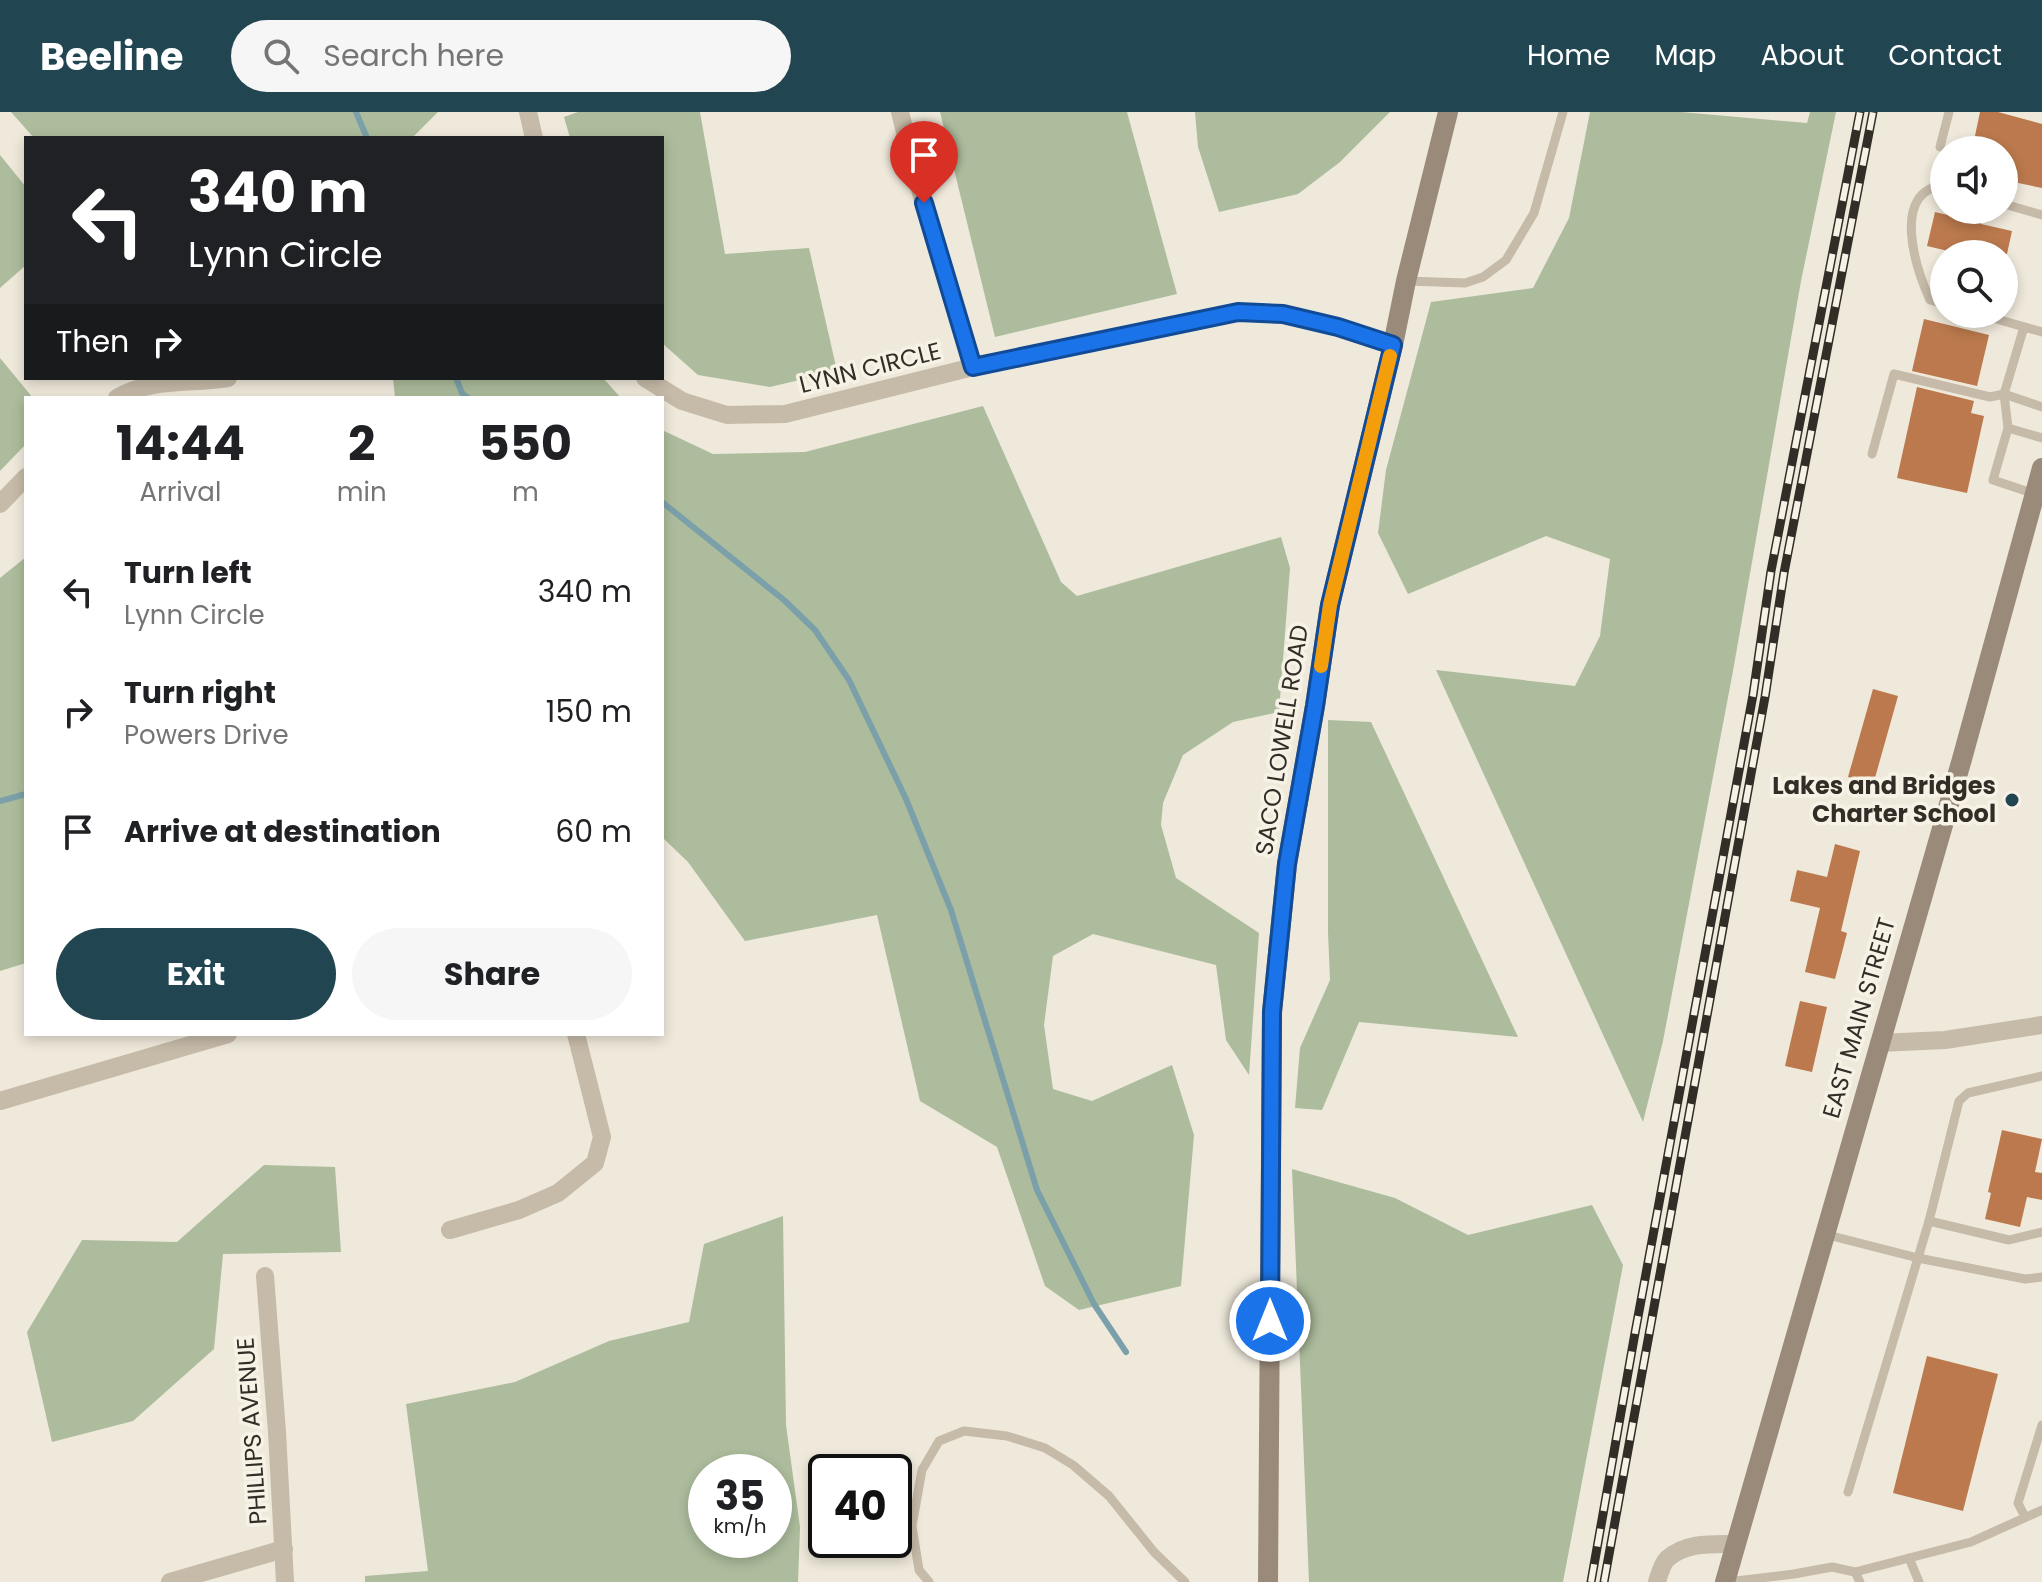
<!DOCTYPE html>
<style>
:root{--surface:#fff;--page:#f6f6f6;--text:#202124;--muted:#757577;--accent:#214651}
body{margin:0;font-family:Poppins,sans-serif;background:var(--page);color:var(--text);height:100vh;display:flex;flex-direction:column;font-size:30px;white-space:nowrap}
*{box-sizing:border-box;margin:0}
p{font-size:26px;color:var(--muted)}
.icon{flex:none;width:44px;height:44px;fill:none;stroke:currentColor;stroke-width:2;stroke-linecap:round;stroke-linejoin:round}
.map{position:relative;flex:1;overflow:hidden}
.panel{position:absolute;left:24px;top:284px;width:640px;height:640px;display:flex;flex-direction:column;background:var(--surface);border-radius:0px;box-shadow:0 4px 12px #0003}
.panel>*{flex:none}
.hud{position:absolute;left:24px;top:24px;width:640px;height:244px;border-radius:0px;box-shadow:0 4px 12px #0003;background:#202124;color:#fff;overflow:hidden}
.controls{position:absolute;left:1930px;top:24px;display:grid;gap:16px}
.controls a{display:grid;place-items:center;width:88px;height:88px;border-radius:50%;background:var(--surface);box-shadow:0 4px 12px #0003;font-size:40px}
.speed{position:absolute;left:688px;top:1342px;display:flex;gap:16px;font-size:40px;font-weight:700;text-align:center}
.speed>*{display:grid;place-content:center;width:104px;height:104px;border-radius:50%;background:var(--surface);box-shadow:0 4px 12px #0003;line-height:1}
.speed small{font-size:20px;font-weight:400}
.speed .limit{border:4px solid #111;border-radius:12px;background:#fff;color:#111}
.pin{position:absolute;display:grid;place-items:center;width:68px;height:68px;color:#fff;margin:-82px -34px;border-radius:50% 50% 50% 0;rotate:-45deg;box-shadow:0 0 8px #0007}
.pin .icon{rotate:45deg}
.me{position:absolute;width:88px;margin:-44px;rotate:0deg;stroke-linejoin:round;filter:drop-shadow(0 0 6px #0008)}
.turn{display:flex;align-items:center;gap:28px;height:168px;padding:0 32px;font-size:36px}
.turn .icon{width:104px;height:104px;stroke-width:2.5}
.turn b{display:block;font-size:56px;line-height:68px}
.then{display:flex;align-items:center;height:76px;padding:0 32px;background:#0003;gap:16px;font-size:30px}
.eta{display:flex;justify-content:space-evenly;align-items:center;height:136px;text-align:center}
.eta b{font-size:48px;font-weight:700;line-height:56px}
.action{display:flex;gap:16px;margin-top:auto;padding:16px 32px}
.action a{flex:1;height:92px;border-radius:48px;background:var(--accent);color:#fff;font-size:32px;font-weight:700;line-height:92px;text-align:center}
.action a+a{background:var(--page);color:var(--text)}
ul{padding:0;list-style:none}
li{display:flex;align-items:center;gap:24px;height:120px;padding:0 32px}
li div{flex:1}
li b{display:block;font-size:30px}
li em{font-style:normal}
header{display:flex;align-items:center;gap:48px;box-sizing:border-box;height:112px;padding:0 40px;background:var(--accent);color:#fff}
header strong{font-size:38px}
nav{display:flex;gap:44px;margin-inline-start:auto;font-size:28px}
.search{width:560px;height:72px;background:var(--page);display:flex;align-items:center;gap:20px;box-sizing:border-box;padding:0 28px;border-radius:44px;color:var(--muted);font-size:30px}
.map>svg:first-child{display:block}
.green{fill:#acbc9c;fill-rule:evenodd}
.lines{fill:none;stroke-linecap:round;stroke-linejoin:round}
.stream{stroke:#7ca0a9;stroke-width:6}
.building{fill:#bb794d}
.lane{stroke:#c6baa8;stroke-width:9}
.street{stroke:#c6baa8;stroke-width:18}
.secondary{stroke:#998a79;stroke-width:20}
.rail-casing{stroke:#332d27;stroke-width:9}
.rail{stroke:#f7f2e6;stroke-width:6;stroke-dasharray:18;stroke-linecap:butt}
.route-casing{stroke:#114b97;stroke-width:20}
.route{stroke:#1a73e8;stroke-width:14}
.slow{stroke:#f59e0b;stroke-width:14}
.poi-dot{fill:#214651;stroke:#f7f2e6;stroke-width:3}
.labels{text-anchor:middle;stroke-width:7;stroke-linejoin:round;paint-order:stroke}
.street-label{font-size:24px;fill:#332d27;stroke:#f7f2e6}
.poi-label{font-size:24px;font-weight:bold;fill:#332d27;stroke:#f7f2e6;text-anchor:end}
</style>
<header>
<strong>Beeline</strong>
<div class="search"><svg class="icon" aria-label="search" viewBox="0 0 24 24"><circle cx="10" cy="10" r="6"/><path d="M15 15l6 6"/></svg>Search here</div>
<nav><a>Home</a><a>Map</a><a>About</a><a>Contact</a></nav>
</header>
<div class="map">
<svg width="2042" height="1470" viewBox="0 0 2042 1470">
<rect width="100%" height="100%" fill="#efe9db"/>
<g class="green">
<path d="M11,0h427l-26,26h-378z"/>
<path d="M578,0h122l25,142 84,-6 28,123 -67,16 -72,-12 -36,-32v-205h-92l-6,-21z"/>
<path d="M940,0h187l50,182 -182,43z"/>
<path d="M1195,0h195l-50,50 -42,32 -79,18 -21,-65z"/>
<path d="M1590,0h91l126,11 3,-11h26l-35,169 -68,390 -70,370 -20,81 -207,-452 139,16 25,-50 10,-77 -64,-23 -138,58 -30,-61 8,-63 45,-168 102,-14 36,-70z"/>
<path d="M0,43l26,32v78l-26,23z"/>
<path d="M0,246l33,40h-7v46l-26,27z"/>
<path d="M393,266h210l18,20h-226z"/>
<path d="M983,294l78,176 16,14 204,-59 9,31 -11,144 -46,10 -50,33 -20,48 -2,22 15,53 83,55 -10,142 -23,-35 -10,-75 -123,-31 -40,22 -9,69 9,64 39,12 80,-36 22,70 -13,151 -102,24 -34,-24 -48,-139 -77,-46 -43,-186 -132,26 -57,-79 -26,-25v-407l51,24 92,-2z"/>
<path d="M26,445v406l-26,8v-393z"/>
<path d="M1328,608l43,2 147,315 -159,-15 -37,88 -27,-2 5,-60 30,-68 -2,-48z"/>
<path d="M264,1053l71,2 6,85 -118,2 -9,95 -81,72 -81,21 -25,-110 55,-92 95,2z"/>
<path d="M1292,1057l103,29 73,37 124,-30 31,60 -60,317h-254z"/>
<path d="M783,1104l3,209 14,102 -2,55h-433v-6l63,-5 -22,-167 109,-22 94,-41 80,-19 15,-78zM706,1360h68v68h-68z"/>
</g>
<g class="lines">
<g class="stream">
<path d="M356,0l11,26"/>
<path d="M456,266l6,15 6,5"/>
<path d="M662,390l122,98 31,30 34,50 57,119 45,111 86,280 57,114 32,48"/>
<path d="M0,689l26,-7"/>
</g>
</g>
<g class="building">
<path d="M1980,0h18l44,12v64l-38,-8v-30h-32z"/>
<path d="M1953,98h31l-3,14 31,7 -5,23h-59v-3l-21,-5 8,-34 17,4z"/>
<path d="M1924,207l65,16 -12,51 -65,-15z"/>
<path d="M1917,275l57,14 -3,12 13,3 -17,77 -70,-15z"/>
<path d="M1873,577l25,7 -25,89 -25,-8z"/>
<path d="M1835,732l25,7 -19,80 6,2 -12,46 -30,-7 15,-64 -30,-7 7,-31 30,7z"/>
<path d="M1800,889l27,6 -15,65 -27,-6z"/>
<path d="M2002,1018l40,9 -7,33 7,1v27l-15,-3 -7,30 -35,-8 6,-26 -3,-1z"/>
<path d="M1927,1244l71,18 -35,137 -70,-18z"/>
</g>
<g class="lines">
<g class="lane">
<path d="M1940,35l9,-35"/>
<path d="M1944,73c-54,6 -28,84 -14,115l14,4"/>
<path d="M2004,92l38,11"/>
<path d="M1406,169l59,2 18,-6 23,-17 28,-47 29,-101"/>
<path d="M1979,202l63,18"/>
<path d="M2008,316l34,10"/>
<path d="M1872,342l22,-80 96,23 14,-3 20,-67"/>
<path d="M2035,382l-42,-14 15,-52 -4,-34 38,13"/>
<path d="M2042,964l-74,17 -9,8 -30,120 80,19 33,-8"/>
<path d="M1824,1122l94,24 107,21 17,-2"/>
<path d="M1848,1380l81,-271"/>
<path d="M2025,1405l-7,-14 24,-78"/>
<path d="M1909,1446l10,24"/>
<path d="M1855,1460l116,-30 71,-32"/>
<path d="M929,1470l-10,-12 -7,-44 10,-56 17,-29 25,-10 43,5 38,12 28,17 36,31 45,56 31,30"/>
<path d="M1727,1470l67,-8 38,-7 23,5 5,10"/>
</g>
<g class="street">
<path d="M528,0l6,26"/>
<path d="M900,0l16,64 57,191"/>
<path d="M645,266l37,23 45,14 58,-1 188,-47 265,-55 45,2 55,13 55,18"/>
<path d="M117,286c32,-20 75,-14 111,-20"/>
<path d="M0,392l26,-27"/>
<path d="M1879,931l66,-3 97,-15"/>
<path d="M0,989l228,-67"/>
<path d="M450,1118l69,-20 39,-17 37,-30 7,-26 -26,-103"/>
<path d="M265,1164l12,156 8,150"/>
<path d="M170,1470l114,-33"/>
<path d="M1657,1470c2,-7 5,-18 10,-23 19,-17 45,-15 68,-15"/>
</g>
<g class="secondary">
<path d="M1268,1470l4,-570 15,-148 28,-158 15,-101 63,-260 13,-64 42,-169"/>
<path d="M1725,1470l237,-823 80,-291"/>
</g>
<defs>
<g id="rail">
<path d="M1591,1470l44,-249 118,-638 18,-124 89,-459"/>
<path d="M1604,1470l161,-885 19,-124 89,-461"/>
</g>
</defs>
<use href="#rail" class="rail-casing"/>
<use href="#rail" class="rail"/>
</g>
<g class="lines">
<defs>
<path id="route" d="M924,91l49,164 265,-55 45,2 55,13 55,18 -63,260 -15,101 -28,158 -15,148 -2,309"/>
</defs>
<use href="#route" class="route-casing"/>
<use href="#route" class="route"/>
<path class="slow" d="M1321,554l9,-61 60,-249"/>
</g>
<circle class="poi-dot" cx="2012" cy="688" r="8"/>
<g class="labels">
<g class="street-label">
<text transform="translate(870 256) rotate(-14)" y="8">LYNN CIRCLE</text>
<text transform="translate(1282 628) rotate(-81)" y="8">SACO LOWELL ROAD</text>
<text transform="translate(1859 906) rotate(-74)" y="8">EAST MAIN STREET</text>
<text transform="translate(252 1319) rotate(-94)" y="8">PHILLIPS AVENUE</text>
</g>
<g class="poi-label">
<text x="1996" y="682">Lakes and Bridges<tspan x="1996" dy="28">Charter School</tspan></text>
</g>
</g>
</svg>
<div class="controls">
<a><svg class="icon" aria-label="sound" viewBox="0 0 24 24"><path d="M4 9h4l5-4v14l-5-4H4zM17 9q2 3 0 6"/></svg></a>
<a><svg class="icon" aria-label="search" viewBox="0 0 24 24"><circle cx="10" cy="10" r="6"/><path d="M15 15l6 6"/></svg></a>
</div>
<div class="speed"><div>35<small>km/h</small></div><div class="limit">40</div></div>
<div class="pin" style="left:924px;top:91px;background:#d93025"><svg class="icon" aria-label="arrive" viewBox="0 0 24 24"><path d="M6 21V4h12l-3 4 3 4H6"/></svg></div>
<svg class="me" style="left:1270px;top:1209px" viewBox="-20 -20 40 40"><circle r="17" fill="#1a73e8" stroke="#fff" stroke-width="3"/><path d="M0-11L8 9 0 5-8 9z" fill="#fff"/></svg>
<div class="hud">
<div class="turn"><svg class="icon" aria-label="left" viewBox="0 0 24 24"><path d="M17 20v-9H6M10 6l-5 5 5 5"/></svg><div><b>340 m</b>Lynn Circle</div></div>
<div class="then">Then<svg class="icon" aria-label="right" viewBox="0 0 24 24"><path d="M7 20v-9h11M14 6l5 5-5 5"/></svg></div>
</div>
<section class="panel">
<div class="eta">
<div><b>14:44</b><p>Arrival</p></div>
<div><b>2</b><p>min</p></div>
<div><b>550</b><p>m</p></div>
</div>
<ul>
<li><svg class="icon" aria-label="left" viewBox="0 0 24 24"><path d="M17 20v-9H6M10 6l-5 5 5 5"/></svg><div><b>Turn left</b><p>Lynn Circle</p></div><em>340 m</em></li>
<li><svg class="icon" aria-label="right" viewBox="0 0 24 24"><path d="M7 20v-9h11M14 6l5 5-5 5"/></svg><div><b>Turn right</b><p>Powers Drive</p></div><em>150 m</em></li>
<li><svg class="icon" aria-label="arrive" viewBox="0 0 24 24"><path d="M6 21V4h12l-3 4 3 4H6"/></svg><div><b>Arrive at destination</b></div><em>60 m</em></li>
</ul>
<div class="action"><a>Exit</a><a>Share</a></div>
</section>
</div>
